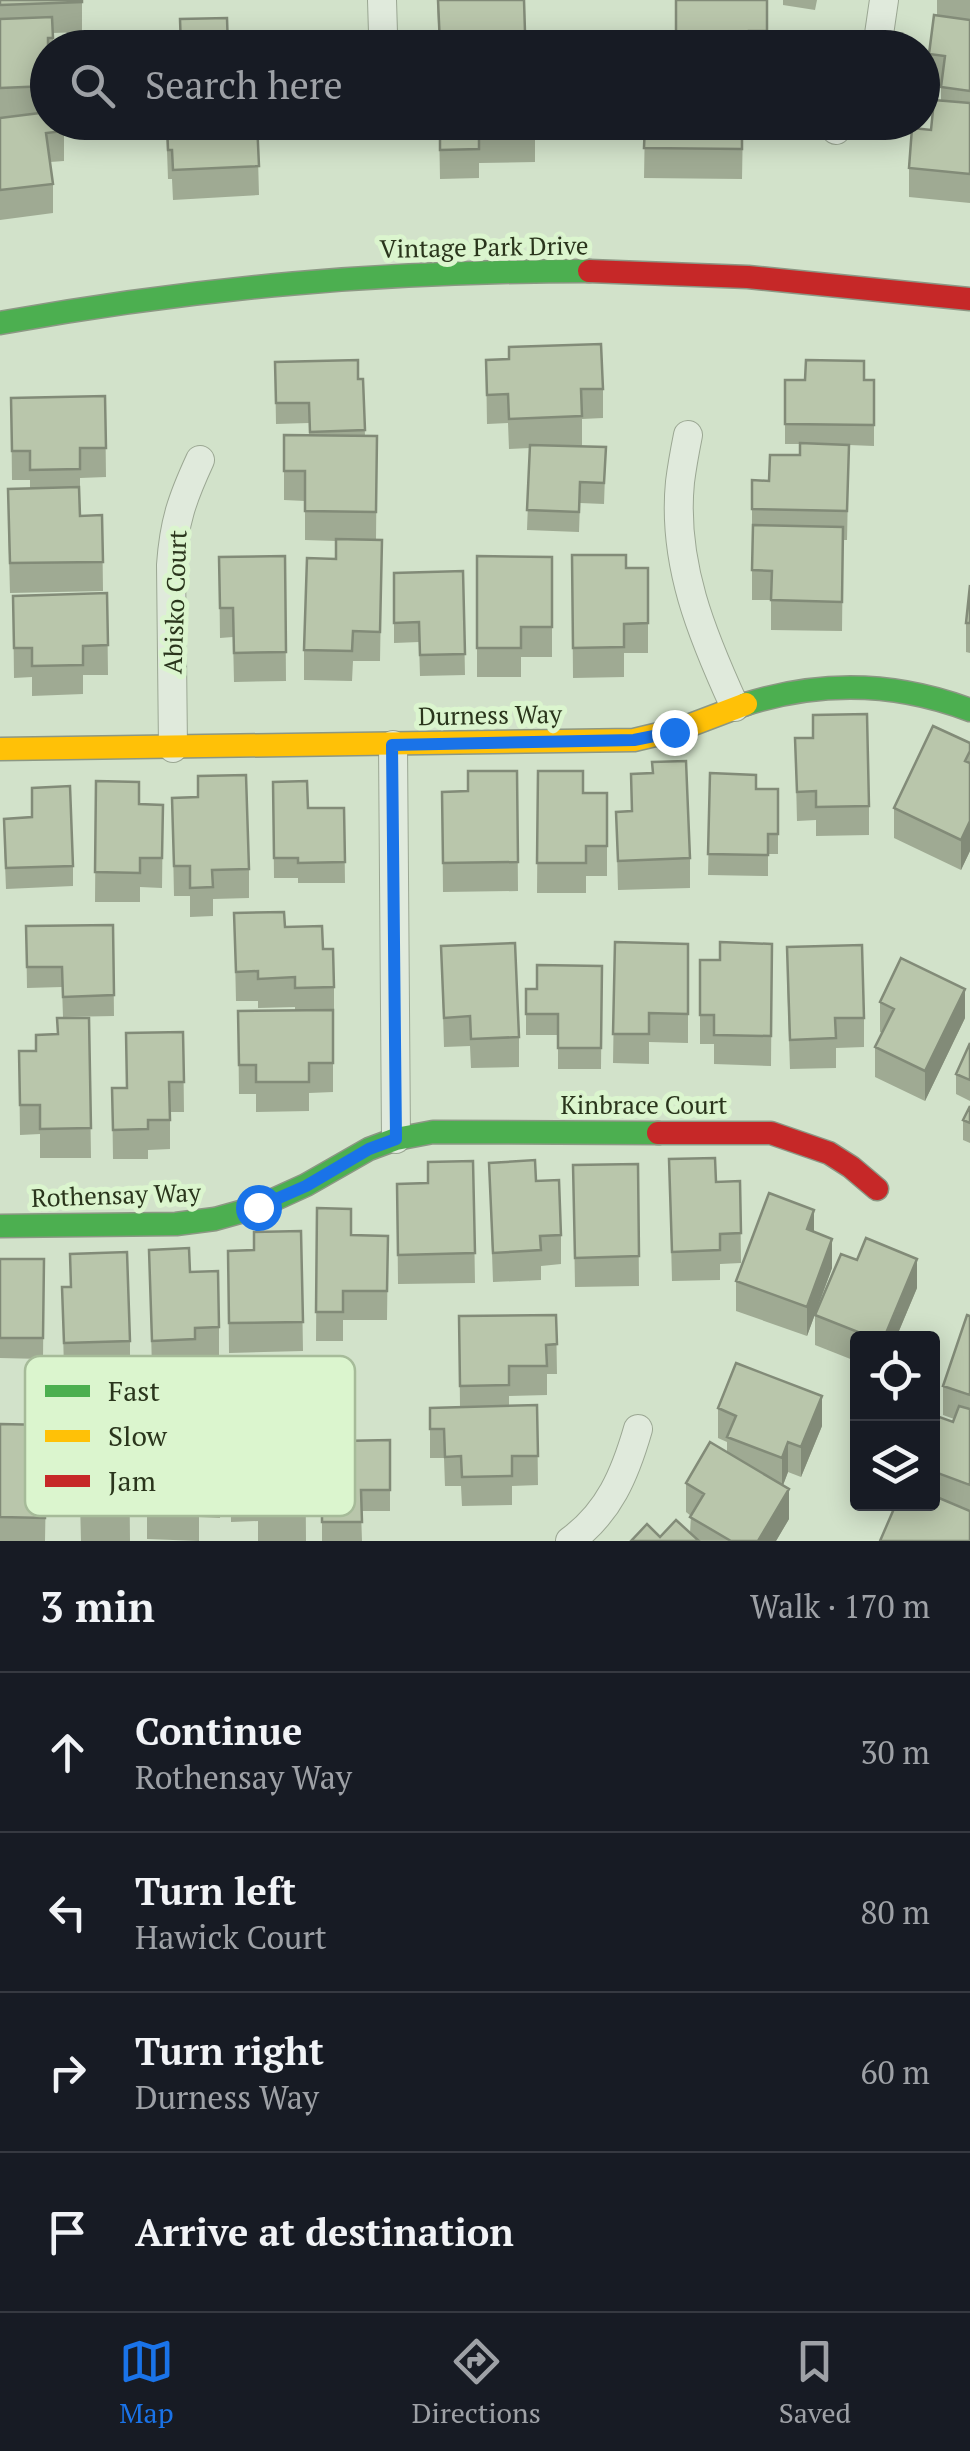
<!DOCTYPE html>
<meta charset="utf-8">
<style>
body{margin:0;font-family:"PT Serif",serif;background:#242831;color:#f1f3f6}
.controls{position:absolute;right:30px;bottom:30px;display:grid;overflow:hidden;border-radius:10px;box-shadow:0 5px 25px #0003}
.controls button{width:90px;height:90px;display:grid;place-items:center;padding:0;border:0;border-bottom:2px solid #363941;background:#171b24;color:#f1f3f6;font:50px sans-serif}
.stop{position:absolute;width:30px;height:30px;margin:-22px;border:8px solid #1a73e8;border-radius:50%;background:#fff}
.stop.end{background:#1a73e8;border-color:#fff;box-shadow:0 2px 10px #0008}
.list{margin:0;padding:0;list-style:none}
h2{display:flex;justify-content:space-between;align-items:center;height:130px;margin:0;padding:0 40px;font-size:42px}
h2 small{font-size:32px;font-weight:400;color:#9ea1a6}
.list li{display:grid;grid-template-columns:65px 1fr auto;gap:30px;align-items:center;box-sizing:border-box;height:160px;padding:0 40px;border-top:2px solid #363941}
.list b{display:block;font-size:38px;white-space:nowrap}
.list p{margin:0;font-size:32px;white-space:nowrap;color:#9ea1a6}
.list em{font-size:32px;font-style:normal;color:#9ea1a6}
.icon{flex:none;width:55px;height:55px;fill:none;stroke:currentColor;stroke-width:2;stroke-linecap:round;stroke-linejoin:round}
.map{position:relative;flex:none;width:970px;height:1541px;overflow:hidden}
.search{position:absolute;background:#171b24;box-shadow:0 5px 25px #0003;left:30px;right:30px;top:30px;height:110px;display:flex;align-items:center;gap:25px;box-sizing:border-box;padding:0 35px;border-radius:55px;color:#9ea1a6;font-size:38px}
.sheet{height:770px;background:#171b24}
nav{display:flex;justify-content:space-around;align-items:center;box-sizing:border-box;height:140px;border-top:2px solid #363941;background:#171b24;font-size:28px;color:#9ea1a6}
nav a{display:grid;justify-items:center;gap:5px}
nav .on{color:#1a73e8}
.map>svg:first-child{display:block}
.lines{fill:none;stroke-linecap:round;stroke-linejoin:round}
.street-casing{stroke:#9ba793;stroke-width:30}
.fast-casing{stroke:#8c9784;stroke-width:25}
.slow-casing{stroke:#8c9784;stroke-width:25}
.jam-casing{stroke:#8c9784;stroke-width:25}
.street{stroke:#e0eadc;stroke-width:28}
.fast{stroke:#4caf50;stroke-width:22}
.slow{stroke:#ffc107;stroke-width:22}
.jam{stroke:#c62828;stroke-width:22}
.wall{fill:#9faa93}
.shaded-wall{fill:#828b78}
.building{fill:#b9c6ab;stroke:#828b78;stroke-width:2.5}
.route{stroke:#1a73e8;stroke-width:12}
.labels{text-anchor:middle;stroke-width:10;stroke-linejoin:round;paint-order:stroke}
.street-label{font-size:25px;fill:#2a351c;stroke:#dbf5ce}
.key{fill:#dbf5ce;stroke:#a6bb99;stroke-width:2.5}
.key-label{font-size:28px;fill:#2a351c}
</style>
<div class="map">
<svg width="970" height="1541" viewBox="0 0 970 1541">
<rect width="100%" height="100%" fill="#d2e2ca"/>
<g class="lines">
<g class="street-casing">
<path id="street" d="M380 48 383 33 382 0
M877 48 884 0
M836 130 841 122
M688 435C685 450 682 466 680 482 672 563 702 635 735 707
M393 745 396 1139
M173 748 171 565C174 522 182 499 200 460
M570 1541C609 1513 625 1474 638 1429"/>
</g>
<g class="fast-casing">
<path id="fast" d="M0 323C199 287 387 271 589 271
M746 704C822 680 896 682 970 710
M0 1226 176 1224 215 1219 258 1207 306 1185 369 1149 396 1139 433 1132 658 1133"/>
</g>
<g class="slow-casing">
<path id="slow" d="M0 749 634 740 680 729 746 704"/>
</g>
<g class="jam-casing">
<path id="jam" d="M589 271 748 277 970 299
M658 1133H771L829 1153 851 1167 877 1189"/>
</g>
<use href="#street" class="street"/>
<use href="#fast" class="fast"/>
<use href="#slow" class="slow"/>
<use href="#jam" class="jam"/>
</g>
<path class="wall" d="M0 0H82V32L53 33V48H48V122L64 131V161L50 162 53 184V213L0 220Z
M437 0H524L525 48H439Z
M767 0V48H676Z
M783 0H817L815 10 783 5Z
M937 0H970V203L909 197V168L931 130 941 100V85L929 83V54L937 16Z
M166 122H257L259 195 173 200 172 179H168Z
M439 122 535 133V162L479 163V178L440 179Z
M645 122H743L742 179 644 178Z
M486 360 603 389V418L582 419V446L606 447 604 504 580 503 579 532 527 530 530 448 509 449 508 423 487 424Z
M275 362 363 379 365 436H377L376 540H382L380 661H353L352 681 304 680V650L336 559V541L305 540V501L284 500V435H309V423L276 424Z
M785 380H874V446L849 445 847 540H843L842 631 771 630V600H752V509L769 481 800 455V444H785Z
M105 396 106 477 80 478V516L102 515 103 591 10 593 8 518 30 488V480H12L11 398Z
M572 555 626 568H648V653H624V677L573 678Z
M285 556 286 681 234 682 233 637 220 638 219 557Z
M477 556 552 557V657H521V677H477Z
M463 571 465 675 420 676 419 642 394 643V573Z
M970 585V653L966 652V623Z
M107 593 108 675H83V694L32 696V677L14 678 13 596Z
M795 738 869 806V835L816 836V820L797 821Z
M970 743V851L961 870 894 838V808Z
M517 771 518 891 443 892 442 792 468 791Z
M538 771 583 793H607V876H586V893H537Z
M710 773 756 789H778V854H768V876L708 875Z
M631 774 690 858V888L618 890 616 812 631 811Z
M96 781 139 804 163 805 162 888 140 887V902H95Z
M273 782 308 808H344L345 883H298V878H274Z
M172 798 249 869V898L213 899V916L190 917V896H174Z
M4 839 73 866V886L6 889Z
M234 913 285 927 323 949 334 987V1016L333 1017V1092L309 1093V1111L256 1112V1094H239L238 1011H295V1007L258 1008V1001H236Z
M113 925 114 1016 63 1017 62 987 27 988 26 926Z
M615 942 688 944V1043L649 1042V1064L613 1063Z
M772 944 771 1066 714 1064V1044H700V960H720Z
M441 946 519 1037V1067L471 1068 470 1046 444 1047Z
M602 966 601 1069H558V1035H526V989H537Z
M787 976 864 1018V1047L836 1048V1068L790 1069Z
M880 1002 965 1018 925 1101 875 1077V1047L882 1033 880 1032Z
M89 1018 91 1158H40V1134L20 1135 19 1051H36L57 1034Z
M183 1032 184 1112H170V1149L148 1150V1159H113L112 1088H127Z
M970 1043V1101L956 1094V1074Z
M970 1106V1143L963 1140V1120Z
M669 1159 716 1182 740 1181 741 1263 720 1264V1280L672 1281Z
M473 1161 475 1283 398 1284 397 1184 428 1183Z
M489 1163 536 1181 561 1235V1264L541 1266V1280L493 1282Z
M638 1164 639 1286 575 1287 573 1165Z
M317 1208 351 1235 388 1236 387 1320H343V1341H316Z
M301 1231 303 1351 229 1353 228 1251 254 1250Z
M814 1232 832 1268 807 1336 736 1311V1281Z
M149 1250 190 1272 219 1327V1356L195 1357V1368L152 1370Z
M70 1254 130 1341V1370L64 1372 62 1287H70Z
M0 1259H44L43 1359 0 1358Z
M917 1288 896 1338H858V1362L815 1345V1315Z
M556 1315 557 1374H547V1395L509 1396V1406L537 1405 538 1485 512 1486V1505L462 1506 461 1486H445L444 1458H430V1408L460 1407 459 1316Z
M970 1316V1541L932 1504V1421L953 1422 954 1419 943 1415V1386Z
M718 1408 822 1426 801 1477 788 1472 783 1485 789 1519 776 1541H631L690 1533 691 1516 686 1512V1483L727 1452V1442L718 1438Z
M305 1418 306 1541H258V1521L231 1522 230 1420Z
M56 1419 116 1436H129L130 1541H81L80 1502H57Z
M0 1424 47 1425 45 1541H0Z
M201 1430 222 1460 220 1518 199 1517V1541L147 1539V1510Z
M390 1440V1511H361L362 1541H322V1447H341Z"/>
<path class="shaded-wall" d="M970 821V851L961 870V840Z
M965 989V1018L925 1101V1071Z
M814 1210V1239L807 1229Z
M832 1239V1268L807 1336V1307Z
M917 1259V1288L896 1338H884Z
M822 1396V1426L801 1477V1447Z
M788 1442V1472L782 1488V1458Z
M789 1489V1519L776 1541H758Z"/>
<path class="building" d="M0 0H82V2L0 5Z
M438 0H524L525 32 484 33V43L440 45Z
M676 0H767V31H749V48H676Z
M934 15 970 20V91L941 87 945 56 929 54Z
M52 17 53 38H48V86L0 88V19Z
M227 18 228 48H181L180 19Z
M934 100 970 103V174L909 168 912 128 931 130Z
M48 112V122H63L64 131 46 133 53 184 0 190V118Z
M167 122H257L259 166 173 170 172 150H168Z
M440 122H534L535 133 479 134V149L440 150Z
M645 122H742V149L644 148Z
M601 344 603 389H581L582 416 509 419 508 394 487 395 486 360 509 359V347Z
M358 360V379H363L365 430 310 432 309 403H276L275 362Z
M806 360 864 361V380H874V425L785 424V380H805Z
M105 396 106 448H80V469L30 470V451H12L11 398Z
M284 435 377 436 376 512 305 511V471H284Z
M800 443 849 445 847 511 752 509V480L769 481 770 455H800Z
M530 445 606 447 604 483 580 482 579 512 527 510Z
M79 487 80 516 102 515 103 562 10 563 8 489Z
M753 525 843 527 842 602 771 600 772 571 752 570Z
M336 539 382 540 380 632 353 631 352 651 304 650 307 558 336 559Z
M572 555H626V568H648V623L624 624V647L573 648Z
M285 556 286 652 234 653 233 608H220L219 557Z
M477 556 552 557V627H521V648H477Z
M463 571 465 654 420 655 419 622 394 623V573Z
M970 585V623H966Z
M107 593 108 645 83 646V665L32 666V648H14L13 596Z
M867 714 869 806 816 807V791L797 792 795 738H813V715Z
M933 726 970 743V751L965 761 970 763V821L961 840 894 808Z
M686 761 690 858 618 861 616 812 632 811 631 774 653 773 652 762Z
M468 771H517L518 862 443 863 442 792 468 791Z
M538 771H583V793H607V846H586V863H537Z
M710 773 756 775V789H778V834H768V855L708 854Z
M246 775 249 869 212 870 213 887 190 888V866H174L172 798 198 797V776Z
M96 781 139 782V804L163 805 162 858H140V873L95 872Z
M307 781 308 808H344L345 862 298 863V858H274L273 782Z
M70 786 73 866 6 868 4 819 32 817V788Z
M284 912 285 927 322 926 323 949H333L334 987 295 988V977L258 979V971L236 972 234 913Z
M113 925 114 995 63 997 62 967H27L26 926Z
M615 942 688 944V1014L649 1013V1034H613Z
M720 942 772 944 771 1036 714 1035V1015H700V960H720Z
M515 943 519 1037 471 1039 470 1016 444 1018 441 946Z
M862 945 864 1018H835L836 1038 790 1040 787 947Z
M901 958 965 989 925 1071 875 1047 894 1009 880 1002Z
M537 965 602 966 601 1048H558V1014H526V989H537Z
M333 1010V1063H309V1082H256V1065H239L238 1011Z
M57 1018H89L91 1128 40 1129V1105H20L19 1051H36V1035L58 1034Z
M183 1032 184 1082H169L170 1120H148V1129L113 1130 112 1088H127L126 1033Z
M970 1043V1080L956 1074Z
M970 1106V1123L963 1120Z
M715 1158 716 1182 740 1181 741 1233 720 1234V1250L672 1252 669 1159Z
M535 1160 536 1181 559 1180 561 1235 540 1236 541 1250 493 1253 489 1163Z
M473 1161 475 1253 398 1255 397 1184 428 1183V1162Z
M638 1164 639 1256 575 1258 573 1165Z
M769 1193 814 1210 807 1229 832 1239 807 1307 736 1281Z
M317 1208 351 1209V1235L388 1236 387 1291H343V1312H316Z
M301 1231 303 1322 229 1323 228 1251 254 1250V1232Z
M866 1238 917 1259 884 1338H873L815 1315 841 1254 857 1260Z
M189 1248 190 1272 218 1271 219 1327 195 1328V1339L152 1341 149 1250Z
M127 1252 130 1341 64 1343 62 1287H71L70 1254Z
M0 1259H44L43 1338H0Z
M556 1315 557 1344 546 1345 547 1366H509V1385L460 1386 459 1316Z
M967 1315 970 1316V1395L943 1386Z
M736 1363 822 1396 801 1447 788 1442 782 1458 727 1437 736 1416 718 1408Z
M537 1405 538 1456H512V1476L462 1477 461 1456 445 1457 444 1429H430V1408Z
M959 1406 970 1409V1485L932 1471V1421L934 1415 953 1422Z
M0 1424 47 1425 45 1518 0 1517Z
M390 1440V1490H361L362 1522H322V1447H341V1441Z
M710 1442 789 1489 758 1541H731L690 1517 704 1494 686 1483Z
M932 1495 970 1511V1541H880L896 1504H932Z
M676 1520 699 1541H631L647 1524 660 1537Z"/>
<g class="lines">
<path class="route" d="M258 1207 306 1186 369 1149 396 1139 392 745 634 740 674 732"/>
</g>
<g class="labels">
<g class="street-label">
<text transform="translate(484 247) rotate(-1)" y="9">Vintage Park Drive</text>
<text transform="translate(175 602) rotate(-88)" y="9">Abisko Court</text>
<text transform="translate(490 715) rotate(-1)" y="9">Durness Way</text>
<text x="644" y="1114">Kinbrace Court</text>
<text transform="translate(116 1195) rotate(-2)" y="9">Rothensay Way</text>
</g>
</g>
<rect x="25" y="1356" width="330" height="160" rx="15" class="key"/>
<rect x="45" y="1385" width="45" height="12" fill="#4caf50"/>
<rect x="45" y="1430" width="45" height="12" fill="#ffc107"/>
<rect x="45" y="1475" width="45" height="12" fill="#c62828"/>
<g class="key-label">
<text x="108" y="1401">Fast</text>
<text x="108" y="1446">Slow</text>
<text x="108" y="1491">Jam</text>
</g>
</svg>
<div class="controls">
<button><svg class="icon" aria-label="locate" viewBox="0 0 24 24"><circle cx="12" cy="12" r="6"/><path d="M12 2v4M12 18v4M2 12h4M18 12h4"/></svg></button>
<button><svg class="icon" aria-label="layers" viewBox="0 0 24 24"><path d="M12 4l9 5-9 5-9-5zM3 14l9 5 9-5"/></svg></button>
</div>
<div class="stop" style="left:258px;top:1207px"></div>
<div class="stop end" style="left:674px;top:732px"></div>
<div class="search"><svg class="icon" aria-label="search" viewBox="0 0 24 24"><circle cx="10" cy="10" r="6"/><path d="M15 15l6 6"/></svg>Search here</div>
</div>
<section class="sheet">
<h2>3 min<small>Walk · 170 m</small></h2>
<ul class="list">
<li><svg class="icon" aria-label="ahead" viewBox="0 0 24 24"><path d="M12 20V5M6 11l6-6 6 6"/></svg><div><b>Continue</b><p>Rothensay Way</p></div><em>30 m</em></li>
<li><svg class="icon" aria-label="left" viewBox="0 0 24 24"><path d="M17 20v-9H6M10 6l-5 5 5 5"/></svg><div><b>Turn left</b><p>Hawick Court</p></div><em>80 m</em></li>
<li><svg class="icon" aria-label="right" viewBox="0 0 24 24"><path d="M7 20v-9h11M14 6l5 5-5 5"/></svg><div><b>Turn right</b><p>Durness Way</p></div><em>60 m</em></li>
<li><svg class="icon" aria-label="arrive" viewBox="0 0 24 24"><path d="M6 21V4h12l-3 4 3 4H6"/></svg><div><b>Arrive at destination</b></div></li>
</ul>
</section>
<nav>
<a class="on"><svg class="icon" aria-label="map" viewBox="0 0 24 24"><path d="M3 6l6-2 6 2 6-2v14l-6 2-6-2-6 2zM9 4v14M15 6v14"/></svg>Map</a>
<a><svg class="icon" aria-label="directions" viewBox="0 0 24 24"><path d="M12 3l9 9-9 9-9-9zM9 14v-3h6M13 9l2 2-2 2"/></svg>Directions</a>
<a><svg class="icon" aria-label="saved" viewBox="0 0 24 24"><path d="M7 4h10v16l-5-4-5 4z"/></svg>Saved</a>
</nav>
